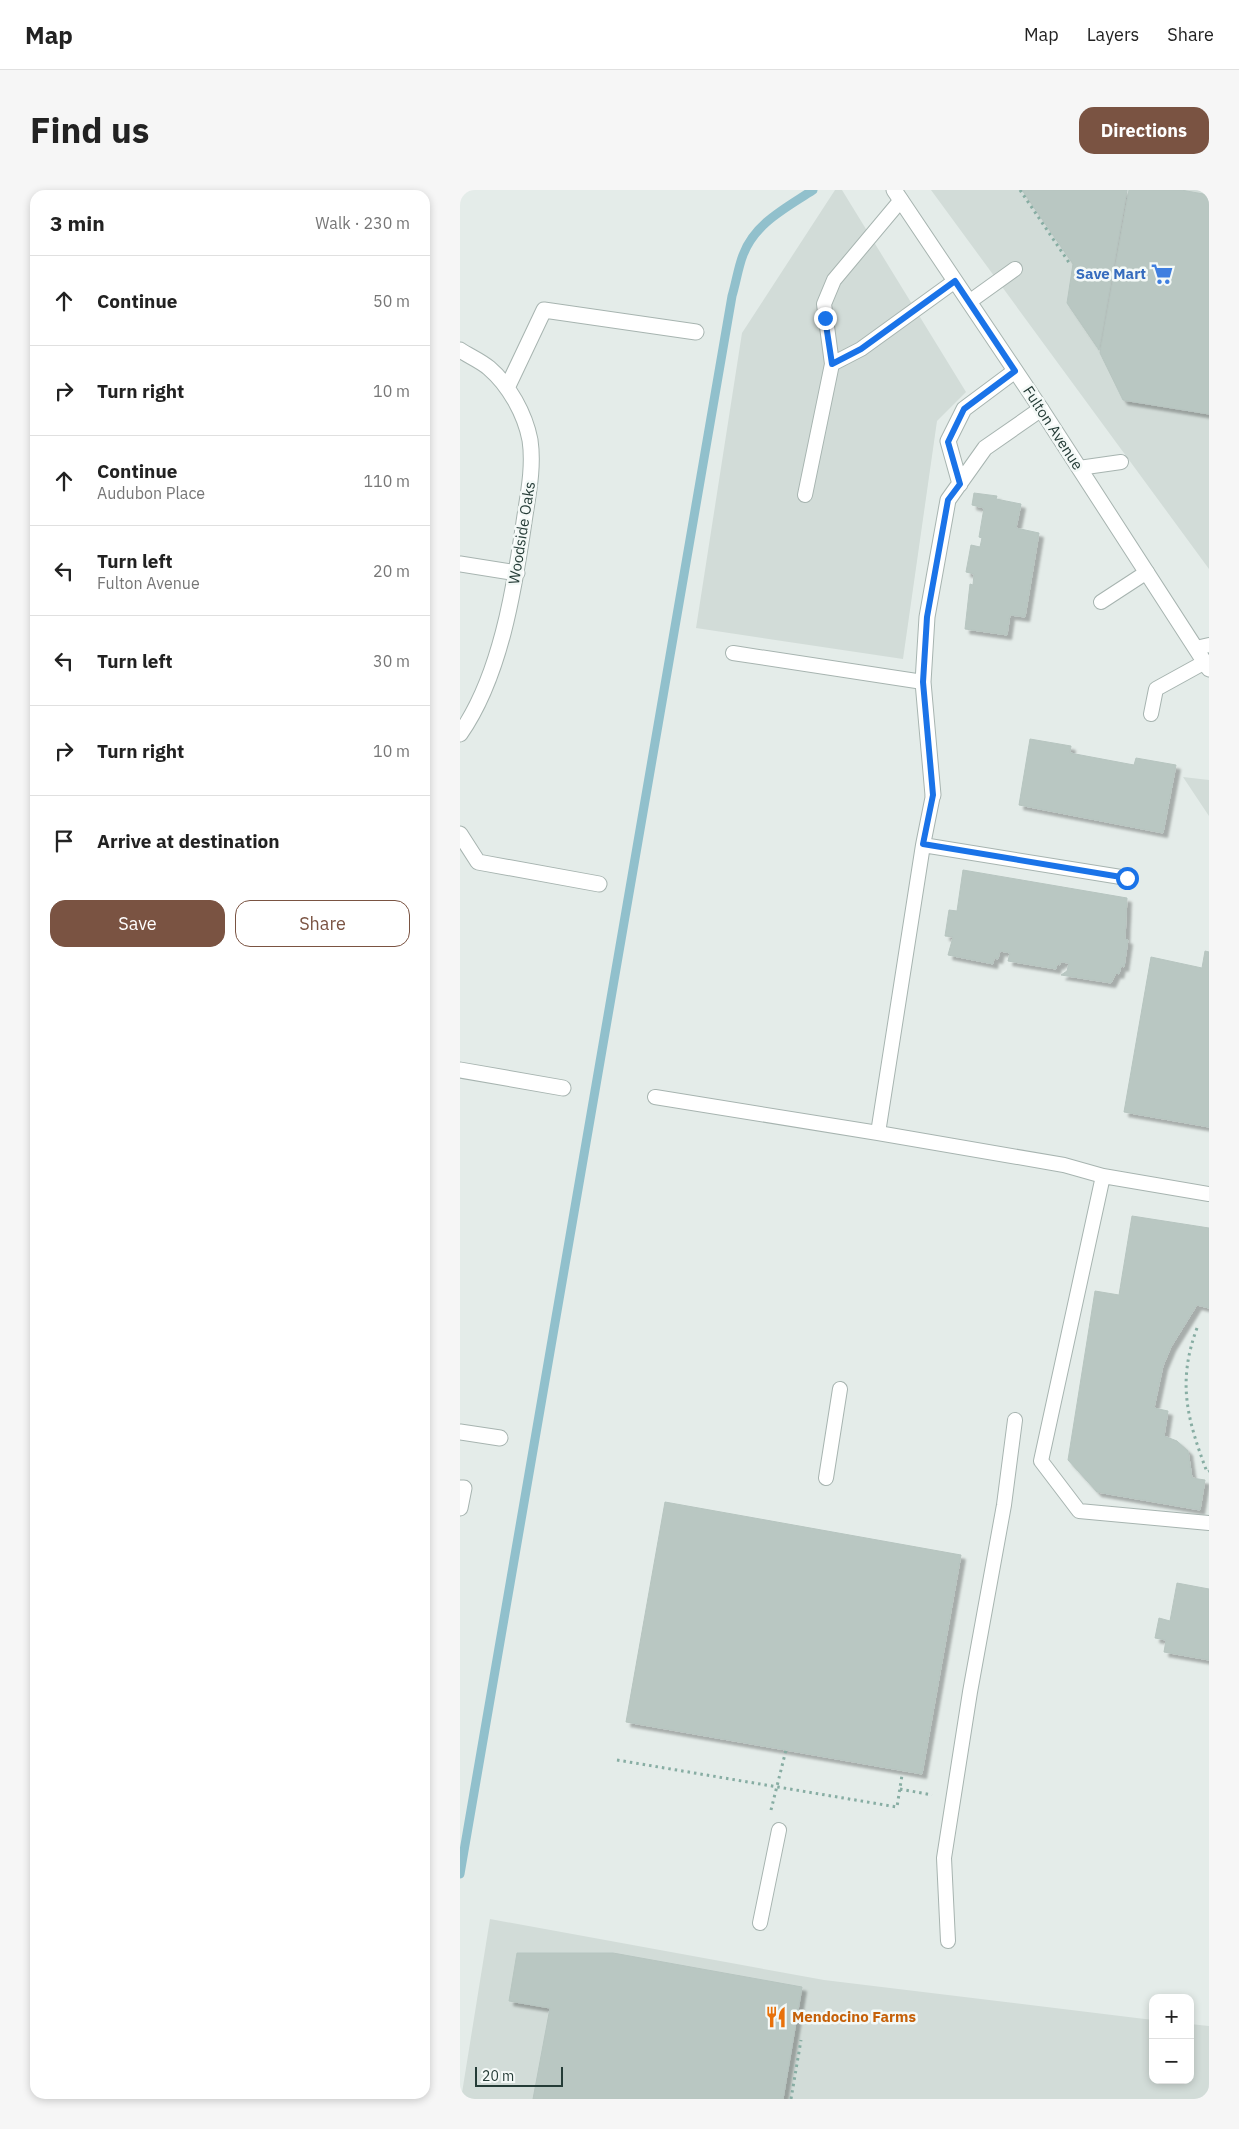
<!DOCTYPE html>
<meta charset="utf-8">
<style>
body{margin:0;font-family:"IBM Plex Sans",sans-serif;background:#f6f6f6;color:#222}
.controls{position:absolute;right:15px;bottom:15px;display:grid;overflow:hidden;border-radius:10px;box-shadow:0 2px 8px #0003}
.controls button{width:45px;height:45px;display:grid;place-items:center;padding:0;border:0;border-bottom:1px solid #e0e0e0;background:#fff;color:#222;font:25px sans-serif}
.scale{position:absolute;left:15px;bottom:12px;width:88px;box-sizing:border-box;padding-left:5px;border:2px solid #253c37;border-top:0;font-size:14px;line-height:18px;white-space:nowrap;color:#253c37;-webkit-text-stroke:4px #f4f9f7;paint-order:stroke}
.stop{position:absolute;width:15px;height:15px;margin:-11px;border:4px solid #1a73e8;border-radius:50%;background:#fff}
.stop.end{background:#1a73e8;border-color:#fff;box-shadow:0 1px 5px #0008}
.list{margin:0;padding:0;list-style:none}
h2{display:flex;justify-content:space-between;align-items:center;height:65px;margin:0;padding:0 20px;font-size:21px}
h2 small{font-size:16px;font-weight:400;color:#767676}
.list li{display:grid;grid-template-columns:32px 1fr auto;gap:15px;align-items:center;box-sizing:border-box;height:90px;padding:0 20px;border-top:1px solid #e0e0e0}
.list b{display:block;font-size:19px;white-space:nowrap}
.list p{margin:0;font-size:16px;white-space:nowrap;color:#767676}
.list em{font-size:16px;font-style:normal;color:#767676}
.actions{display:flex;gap:10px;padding:15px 20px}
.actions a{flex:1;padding:11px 0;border:1px solid #7a5342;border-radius:15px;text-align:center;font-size:18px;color:#7a5342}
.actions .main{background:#7a5342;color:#fff}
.icon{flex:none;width:28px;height:28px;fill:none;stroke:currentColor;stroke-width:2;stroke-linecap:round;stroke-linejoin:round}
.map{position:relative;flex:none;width:749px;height:1909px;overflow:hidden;border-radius:15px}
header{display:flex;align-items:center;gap:30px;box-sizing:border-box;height:70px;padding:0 25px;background:#fff;border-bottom:1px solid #e0e0e0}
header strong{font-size:24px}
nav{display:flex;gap:28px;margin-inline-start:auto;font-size:18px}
.intro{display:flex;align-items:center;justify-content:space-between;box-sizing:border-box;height:120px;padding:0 30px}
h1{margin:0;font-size:35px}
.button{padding:12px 22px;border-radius:15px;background:#7a5342;color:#fff;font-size:18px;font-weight:700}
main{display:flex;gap:30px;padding:0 30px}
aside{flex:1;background:#fff;border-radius:15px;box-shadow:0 2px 8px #0003}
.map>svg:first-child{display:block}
.built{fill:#d2dcd8}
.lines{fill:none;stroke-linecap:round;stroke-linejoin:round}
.stream{stroke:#91c0cc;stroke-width:9}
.building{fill:#b9c7c2;stroke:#b7c5c0;filter:url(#shadow)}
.service-casing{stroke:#a7b4b0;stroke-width:16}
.minor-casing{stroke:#a7b4b0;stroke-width:17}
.tertiary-casing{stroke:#a7b4b0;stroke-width:17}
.path{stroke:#87ada3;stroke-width:3;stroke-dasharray:2.5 4;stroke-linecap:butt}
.service{stroke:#fff;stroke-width:14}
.minor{stroke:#fff;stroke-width:15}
.tertiary{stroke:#fff;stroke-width:15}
.route{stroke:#1a73e8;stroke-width:6}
.labels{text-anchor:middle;stroke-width:5;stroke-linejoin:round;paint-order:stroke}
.shop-label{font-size:15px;font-weight:bold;fill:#366cbe;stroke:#f4f9f7;text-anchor:end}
.street-label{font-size:15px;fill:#253c37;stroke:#f4f9f7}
.food-label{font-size:15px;font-weight:bold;fill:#c56008;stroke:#f4f9f7;text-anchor:start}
</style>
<header>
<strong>Map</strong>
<nav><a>Map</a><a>Layers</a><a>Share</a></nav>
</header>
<div class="intro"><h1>Find us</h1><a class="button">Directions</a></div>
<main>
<aside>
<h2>3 min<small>Walk · 230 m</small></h2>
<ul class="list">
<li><svg class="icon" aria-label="ahead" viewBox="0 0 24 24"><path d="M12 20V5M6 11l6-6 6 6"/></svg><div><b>Continue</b></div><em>50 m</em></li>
<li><svg class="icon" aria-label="right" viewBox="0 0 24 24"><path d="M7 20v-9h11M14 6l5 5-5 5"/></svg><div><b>Turn right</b></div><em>10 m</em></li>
<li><svg class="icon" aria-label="ahead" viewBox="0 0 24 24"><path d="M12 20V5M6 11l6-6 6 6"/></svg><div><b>Continue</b><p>Audubon Place</p></div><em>110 m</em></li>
<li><svg class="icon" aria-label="left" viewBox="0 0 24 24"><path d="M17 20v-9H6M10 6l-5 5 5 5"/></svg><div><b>Turn left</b><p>Fulton Avenue</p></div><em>20 m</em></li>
<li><svg class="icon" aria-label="left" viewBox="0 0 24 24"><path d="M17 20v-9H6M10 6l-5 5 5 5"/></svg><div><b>Turn left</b></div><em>30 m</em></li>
<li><svg class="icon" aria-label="right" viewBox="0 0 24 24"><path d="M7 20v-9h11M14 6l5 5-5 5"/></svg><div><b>Turn right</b></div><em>10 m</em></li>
<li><svg class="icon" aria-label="arrive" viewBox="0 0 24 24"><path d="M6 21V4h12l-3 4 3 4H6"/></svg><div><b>Arrive at destination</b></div></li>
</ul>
<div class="actions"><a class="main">Save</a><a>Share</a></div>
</aside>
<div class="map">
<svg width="749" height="1909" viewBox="0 0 749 1909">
<defs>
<filter id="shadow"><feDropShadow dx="4.5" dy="4.5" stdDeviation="1" flood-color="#0004"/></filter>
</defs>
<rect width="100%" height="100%" fill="#e4ece9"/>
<path class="built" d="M375 0H382L506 202 477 231 443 469 236 438 282 143Z
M471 0H749V379Z
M723 587 749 590V626Z
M30 1729 364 1790 693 1830V1890H730V1834L749 1836V1909H1Z"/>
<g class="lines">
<path class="stream" d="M0 1684 272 106C276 93 278 78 283 65 295 33 326 18 353 0"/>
</g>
<path class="building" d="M562 0H667L639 160 607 113 613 74Z
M669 0H721L749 5V224L663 210 640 163Z
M514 303 537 306 536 309 561 314 556 338 579 343 565 427 550 425 547 445 505 439 510 394 513 395 514 384 506 382 511 355 520 357 522 348 519 347 524 318 512 315Z
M570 549 611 556 610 563 674 575 676 568 716 575 703 643 559 615Z
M503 680 667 708 665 749 668 750 664 777 661 776 659 784 656 783 651 793 601 785 607 781 609 773 600 772V775L597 774 596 779 548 771 550 763 540 761 538 769 534 768 533 774 488 765 493 747 485 746 489 720 497 721Z
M745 761 749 762V937L664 922 691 767 742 778Z
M672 1026 749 1038V1118L737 1115 711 1157 703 1176 694 1218 708 1221 704 1246 717 1251 728 1261 732 1288 745 1290 740 1320 637 1302 608 1270 635 1101 659 1105Z
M205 1312 501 1365 462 1584 166 1532Z
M717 1393 749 1399V1470L704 1462 706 1450 695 1448 699 1428 710 1431Z
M57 1763H153L342 1797 323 1909H73L90 1818 49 1811Z"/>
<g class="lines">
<g class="service-casing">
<path id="service" d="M509 112 555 79
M372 174 401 159 495 91
M619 278 661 272
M345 305 372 174 364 114 374 90 441 10
M641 412 687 382
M736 458 749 455
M273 463 463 492
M691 524 696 499 745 472
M473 605 463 655 667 688
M195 907 418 943 463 655
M418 943 604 975 643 986
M749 1004 643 986 581 1271 619 1321 749 1333
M366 1288 380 1199
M300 1733 319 1640
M488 1751 484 1668 510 1502 544 1315 555 1230"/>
</g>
<g class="minor-casing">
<path id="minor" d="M0 160C9 166 21 171 29 178 49 195 65 224 70 250 74 277 68 305 64 332 54 401 40 487 0 544
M47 198 84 120 236 142
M500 294 488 251 504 219 555 181
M0 374 57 383
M473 605 463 492 467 427 488 310 525 258 581 219
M0 644 18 672 139 694
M0 880 103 898
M0 1242 40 1248
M0 1298H4L0 1318"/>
</g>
<g class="tertiary-casing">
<path id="tertiary" d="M434 0 581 219 749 479"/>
</g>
<path class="path" d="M560 0 610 74
M737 1138C717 1192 727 1229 747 1282L749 1281
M157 1570 437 1617 442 1585
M440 1599 472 1605
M311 1620 326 1560
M331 1909 341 1850"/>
<use href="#service" class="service"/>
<use href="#minor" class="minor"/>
<use href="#tertiary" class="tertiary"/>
</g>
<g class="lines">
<path class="route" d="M365 128 372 174 401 159 495 91 555 181 504 219 488 252 500 294 488 310 467 427 463 492 473 605 463 654 667 688"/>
</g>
<defs>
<g id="supermarket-bare" transform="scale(1.725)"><path d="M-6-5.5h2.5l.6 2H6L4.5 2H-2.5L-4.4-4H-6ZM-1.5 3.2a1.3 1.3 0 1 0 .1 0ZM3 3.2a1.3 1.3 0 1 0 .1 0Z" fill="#3f7fe0" stroke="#f4f9f7" stroke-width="2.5" paint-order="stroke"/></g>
<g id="restaurant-bare" transform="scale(1.725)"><path d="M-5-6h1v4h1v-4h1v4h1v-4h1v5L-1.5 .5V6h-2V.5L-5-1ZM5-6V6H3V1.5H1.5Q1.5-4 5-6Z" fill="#e8710a" stroke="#f4f9f7" stroke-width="2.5" paint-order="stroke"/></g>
</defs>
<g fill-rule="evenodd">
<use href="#supermarket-bare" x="702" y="84"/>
<use href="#restaurant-bare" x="316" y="1827"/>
</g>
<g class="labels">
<g class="shop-label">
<text x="686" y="89">Save Mart</text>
</g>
<g class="street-label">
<text transform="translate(593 238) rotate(57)" y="5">Fulton Avenue</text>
<text transform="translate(62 343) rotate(-81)" y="5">Woodside Oaks</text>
</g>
<g class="food-label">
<text x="332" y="1832">Mendocino Farms</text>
</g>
</g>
</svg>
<div class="controls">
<button>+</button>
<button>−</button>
</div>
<div class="scale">20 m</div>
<div class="stop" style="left:667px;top:688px"></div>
<div class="stop end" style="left:365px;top:128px"></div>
</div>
</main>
